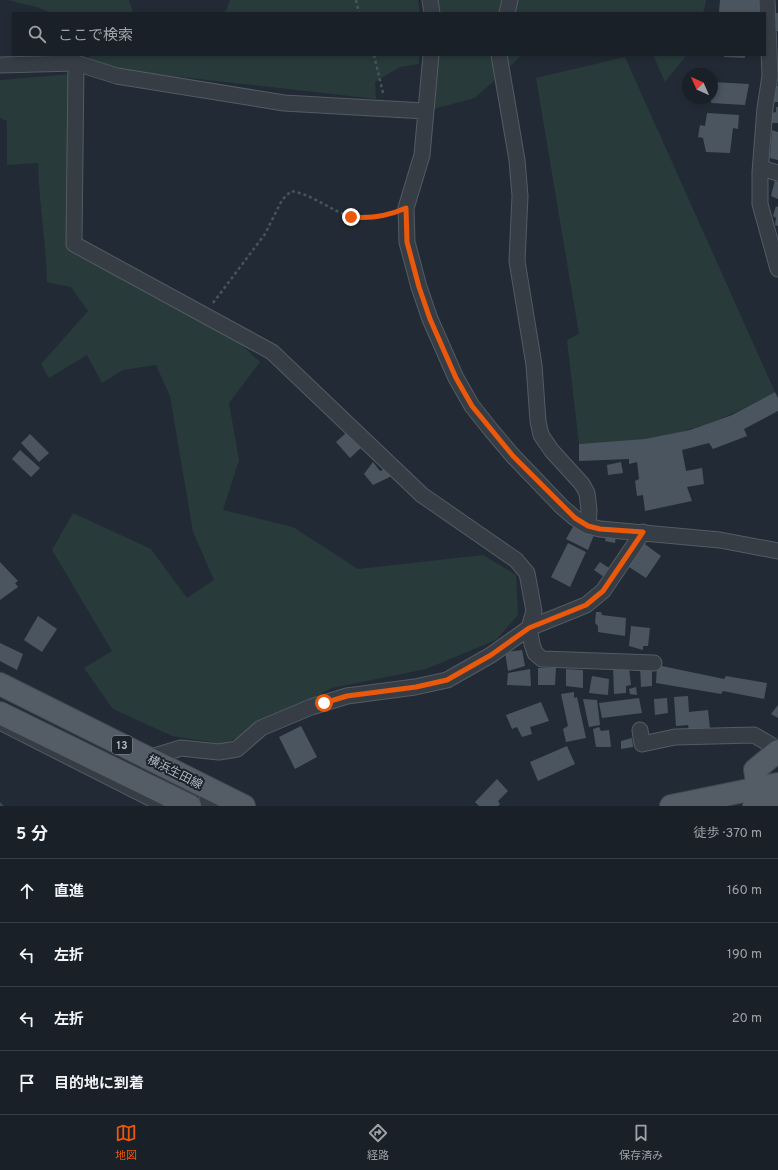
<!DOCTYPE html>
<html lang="ja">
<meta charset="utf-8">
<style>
body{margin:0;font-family:Overpass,"Noto Sans JP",sans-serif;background:#272d34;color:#f1f3f6}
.compass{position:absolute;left:682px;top:68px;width:36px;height:36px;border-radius:50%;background:#1a2028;box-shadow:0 2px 6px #0003;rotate:315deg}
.stop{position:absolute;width:12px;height:12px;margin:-9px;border:3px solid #ea580c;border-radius:50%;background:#fff}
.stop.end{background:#ea580c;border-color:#fff;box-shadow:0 1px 4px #0008}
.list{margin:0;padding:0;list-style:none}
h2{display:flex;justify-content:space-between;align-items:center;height:52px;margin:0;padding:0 16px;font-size:17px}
h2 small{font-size:13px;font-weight:400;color:#9fa3a8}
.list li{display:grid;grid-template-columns:26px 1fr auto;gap:12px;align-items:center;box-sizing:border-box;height:64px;padding:0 16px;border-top:1px solid #383e45}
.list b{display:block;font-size:15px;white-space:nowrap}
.list em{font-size:13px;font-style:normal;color:#9fa3a8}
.icon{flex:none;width:22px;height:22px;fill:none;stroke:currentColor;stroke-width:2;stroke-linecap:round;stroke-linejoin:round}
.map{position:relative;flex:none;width:778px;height:806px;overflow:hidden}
.search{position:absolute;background:#1a2028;box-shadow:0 2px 6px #0003;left:12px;right:12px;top:12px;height:44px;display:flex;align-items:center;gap:10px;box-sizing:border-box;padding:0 14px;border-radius:0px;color:#9fa3a8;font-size:15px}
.sheet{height:308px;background:#1a2028}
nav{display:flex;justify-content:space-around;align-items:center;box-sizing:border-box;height:56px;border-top:1px solid #383e45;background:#1a2028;font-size:11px;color:#9fa3a8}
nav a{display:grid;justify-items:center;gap:2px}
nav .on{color:#ea580c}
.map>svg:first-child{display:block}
.green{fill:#283a3a}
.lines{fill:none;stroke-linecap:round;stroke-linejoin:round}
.stream{stroke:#39495c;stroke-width:4.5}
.building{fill:#4b5560}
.service-casing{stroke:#535b63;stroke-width:10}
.minor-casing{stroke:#535b63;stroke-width:17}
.tertiary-casing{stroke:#535b63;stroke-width:21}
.primary-casing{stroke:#3f464f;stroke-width:24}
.path{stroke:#465657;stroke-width:2.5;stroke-dasharray:3 3;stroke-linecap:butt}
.service{stroke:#363d45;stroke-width:8}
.minor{stroke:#363d45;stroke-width:15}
.tertiary{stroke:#363d45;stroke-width:19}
.primary{stroke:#545c65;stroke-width:22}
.route{stroke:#ea580c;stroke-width:5}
.labels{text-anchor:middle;stroke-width:4;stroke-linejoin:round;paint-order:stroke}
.shield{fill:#1b222a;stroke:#838b94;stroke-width:1}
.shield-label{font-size:11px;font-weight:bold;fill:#b0b8c2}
.street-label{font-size:12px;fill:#b0b8c2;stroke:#1b222a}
</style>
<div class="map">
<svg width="778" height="806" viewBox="0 0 778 806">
<rect width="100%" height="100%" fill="#222b35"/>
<path class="green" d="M7 0H129L133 13H51L37 7Z
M230 0H418L420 13H225Z
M437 0H706V2L703 13H439Z
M89 55H419V64L400 67 375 82 376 99 119 70 89 60Z
M438 55H524L521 56 475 98 433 109Z
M653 55H687L665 82Z
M625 57 775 392C748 407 721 420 691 429 656 441 616 442 579 444L567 340 579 334 536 78Z
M71 74 70 247 236 340 260 362 229 403 239 460 223 510 293 527 358 569 483 555 516 575 518 615 496 640 426 669 332 688 290 711 271 725 222 744 172 736 113 709 84 668 112 651 52 550 73 513 151 549 187 598 214 580 193 532 170 396 156 365 123 370 102 383 87 355 49 378 41 364 88 311 71 287 47 282C46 242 39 203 38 163L7 165V121L0 118V80Z"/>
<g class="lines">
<path class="stream" d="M0 805 1 806"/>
</g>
<path class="building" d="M720 0H760L759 13 719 12Z
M774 13H778V31H776Z
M724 55H745V58L724 57Z
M712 82 749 84 745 105 711 103Z
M778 86V102H774L775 87Z
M776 107H778V123H772V113L776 112Z
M707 113 739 115 738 129 733 128 730 153 706 152 703 138 698 137 700 125 705 126Z
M772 130 778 132V160L770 158Z
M775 180 778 182V199L771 196Z
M776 206 778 207V226L775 225 776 218 773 216Z
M775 392 778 398V411L744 429 747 436 713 449 709 443 682 450 686 471 702 468 704 484 687 487 692 501 645 511 643 495 637 496 635 481 639 479 637 462 629 464V459L579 461V444L645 439 690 430 732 415Z
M347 432 363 446 350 458 336 442Z
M30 434 49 453 39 462 21 443Z
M20 450 40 468 31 477 12 459Z
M373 462 380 471 387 468 394 475 373 485 364 474Z
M621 462 623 473 608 475 607 465Z
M574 525 594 535 588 550 566 539Z
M606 536H616L615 543 605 541Z
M642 542 661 556 646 578 626 565Z
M568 543 586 552 570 587 551 577Z
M0 562 18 581 15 583 18 587 0 600Z
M600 562 609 568 604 577 594 570Z
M596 612H601L602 615 626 618 625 636 598 632V626L595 623Z
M38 616 57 629 42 652 24 640Z
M631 626 650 628 648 646H643V650L629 646Z
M0 643 23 654 17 670 0 661Z
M522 650 525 666 508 671 505 652Z
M657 665 724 679 726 676 767 683 764 699 723 691 721 694 656 683Z
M640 666H652V686L641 687Z
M613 667 629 668 631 685 626 686V693L614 694Z
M538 668H556L555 685H538Z
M530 669 531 686 507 685 508 673Z
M566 669 583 670V688L566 686Z
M592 676 609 679 608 695 589 693Z
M636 687 637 695 630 694 629 689Z
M574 692V698L577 697 586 738 566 742 563 729 568 726 561 694Z
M688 696 689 712 708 710 710 729 689 730 688 725 676 726 674 697Z
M639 698 642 713 602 718 599 703Z
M667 698 668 713 655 715 654 699Z
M583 699 597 700 600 725 589 727Z
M541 702 549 721 530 727 532 734 522 737 517 727 512 729 506 715Z
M778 705V718L771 714Z
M301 726 317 757 295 769 279 737Z
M599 727 601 731 609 730 611 747H596L593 729Z
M632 738 633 747 621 749V741Z
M567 746 575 764 538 781 530 762Z
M497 779 508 791 498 801 500 804 498 806H479L475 802Z"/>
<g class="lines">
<g class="service-casing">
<path id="service" d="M0 726 158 806"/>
</g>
<g class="minor-casing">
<path id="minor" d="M430 0 432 13
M767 0 770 76 765 108 760 172V204L778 269
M507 13 510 0
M431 55 422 155 406 208 407 242 419 287 430 319 456 378 472 406 491 430 513 456 562 507 575 518 588 526 600 529 720 540 778 551
M499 55 517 160 520 196 517 261 534 365 538 421 541 435 552 451 582 484 587 493 589 510 588 526
M76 63 74 244 272 352 422 495 516 560 527 573 534 611 529 628 532 644 535 653 542 659 654 663
M0 65 76 63 117 76 284 103 425 111
M761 168 778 173
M640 730 642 744 675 737 754 735 778 749
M148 758 181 748 219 752 237 749 261 728 311 707 347 696 415 687 447 680 491 655 529 628 586 605 603 591 643 532"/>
</g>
<g class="tertiary-casing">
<path id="tertiary" d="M207 806 213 791"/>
</g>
<g class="primary-casing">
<path id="primary" d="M0 684 244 806
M0 713 190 806
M758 788 755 770 778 751
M671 806 778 784
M754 806 778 801"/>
</g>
<path class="path" d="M356 0 359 13
M374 55 383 93
M213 303 265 234 282 200 291 191C314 195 331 211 352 217 365 220 379 216 392 214"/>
<use href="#service" class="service"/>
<use href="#minor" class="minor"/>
<use href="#tertiary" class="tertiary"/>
<use href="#primary" class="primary"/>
</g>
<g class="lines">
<path class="route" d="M324 703 347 696 416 687 447 680 491 655 529 628 586 605 603 591 643 532 600 529 588 526 575 518 513 456 472 406 456 378 430 319 419 287 407 242 406 208C388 216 371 219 351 217"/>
</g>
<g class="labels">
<rect class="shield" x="112" y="736" width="20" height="18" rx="3"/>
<g class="shield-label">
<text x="122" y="749">13</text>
</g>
<g class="street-label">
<text transform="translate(175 772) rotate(27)" y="4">横浜生田線</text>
</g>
</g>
</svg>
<svg class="compass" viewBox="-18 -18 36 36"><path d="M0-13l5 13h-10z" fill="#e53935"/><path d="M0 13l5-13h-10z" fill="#9fa3a8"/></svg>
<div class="stop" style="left:324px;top:703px"></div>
<div class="stop end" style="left:351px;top:217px"></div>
<div class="search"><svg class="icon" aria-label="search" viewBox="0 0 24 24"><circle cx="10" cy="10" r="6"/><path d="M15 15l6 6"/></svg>ここで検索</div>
</div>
<section class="sheet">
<h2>5 分<small>徒歩 · 370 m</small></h2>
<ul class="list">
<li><svg class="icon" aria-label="ahead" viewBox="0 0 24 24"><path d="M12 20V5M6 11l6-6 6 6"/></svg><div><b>直進</b></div><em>160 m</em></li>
<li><svg class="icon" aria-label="left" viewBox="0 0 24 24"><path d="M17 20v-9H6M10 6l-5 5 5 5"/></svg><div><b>左折</b></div><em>190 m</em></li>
<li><svg class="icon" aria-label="left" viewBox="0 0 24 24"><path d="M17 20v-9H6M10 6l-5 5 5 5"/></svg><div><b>左折</b></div><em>20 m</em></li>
<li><svg class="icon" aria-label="arrive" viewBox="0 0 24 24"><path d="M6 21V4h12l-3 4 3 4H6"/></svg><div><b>目的地に到着</b></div></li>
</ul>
</section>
<nav>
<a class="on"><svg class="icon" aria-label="map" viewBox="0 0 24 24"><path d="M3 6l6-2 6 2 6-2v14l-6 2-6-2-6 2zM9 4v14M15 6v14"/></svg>地図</a>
<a><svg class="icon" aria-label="directions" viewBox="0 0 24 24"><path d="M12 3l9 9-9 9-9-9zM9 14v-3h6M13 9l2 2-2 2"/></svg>経路</a>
<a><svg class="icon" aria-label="saved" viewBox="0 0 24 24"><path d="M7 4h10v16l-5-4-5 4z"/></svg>保存済み</a>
</nav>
